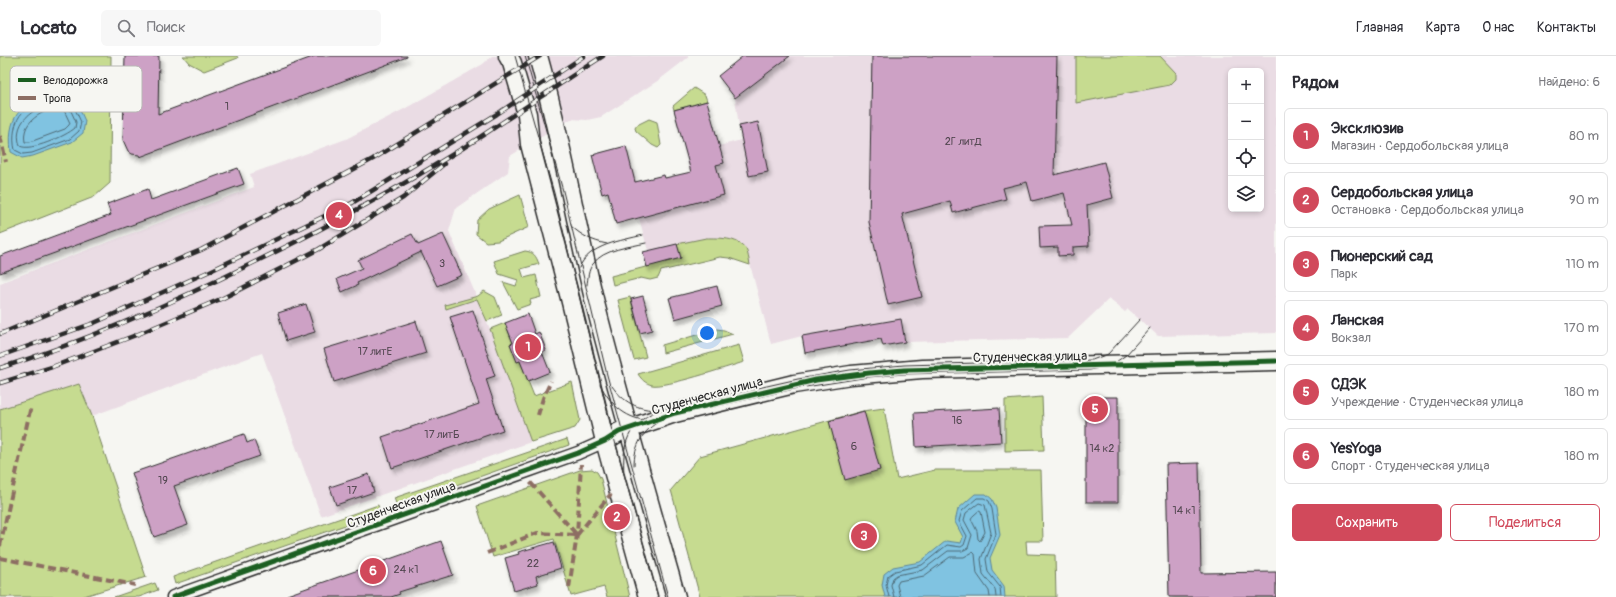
<!DOCTYPE html>
<html lang="ru">
<meta charset="utf-8">
<style>
body{margin:0;font-family:Pangolin,sans-serif;background:#f7f7f7;color:#2b2b33}
.controls{position:absolute;right:12px;top:12px;display:grid;overflow:hidden;border-radius:6px;box-shadow:0 2px 6px #0003}
.controls button{width:36px;height:36px;display:grid;place-items:center;padding:0;border:0;border-bottom:1px solid #e1e1e2;background:#fff;color:#2b2b33;font:20px sans-serif}
.you{position:absolute;left:707px;top:277px;width:14px;height:14px;margin:-10px;border:3px solid #fff;border-radius:50%;background:#1a73e8;box-shadow:0 0 0 6px #1a73e833}
.badge{display:grid;place-items:center;width:26px;height:26px;border-radius:50%;background:#d1495b;color:#fff;font-size:13px;font-weight:700}
.pin{position:absolute;translate:-50% -50%;border:2px solid #fff;box-shadow:0 1px 4px #0006}
.list{margin:0;padding:0;list-style:none}
h2{display:flex;justify-content:space-between;align-items:center;height:52px;margin:0;padding:0 16px;font-size:17px}
h2 small{font-size:13px;font-weight:400;color:#7c7c81}
.list li{display:grid;grid-template-columns:26px 1fr auto;gap:12px;align-items:center;box-sizing:border-box;height:56px;margin:0 8px 8px;padding:0 8px;border:1px solid #e1e1e2;border-radius:6px}
.list b{display:block;font-size:15px;white-space:nowrap}
.list p{margin:0;font-size:13px;white-space:nowrap;color:#7c7c81}
.list em{font-size:13px;font-style:normal;color:#7c7c81}
.actions{display:flex;gap:8px;padding:12px 16px}
.actions a{flex:1;padding:9px 0;border:1px solid #d1495b;border-radius:6px;text-align:center;font-size:14px;color:#d1495b}
.actions .main{background:#d1495b;color:#fff}
.icon{flex:none;width:22px;height:22px;fill:none;stroke:currentColor;stroke-width:2;stroke-linecap:round;stroke-linejoin:round}
.map{position:relative;flex:none;width:1276px;height:541px;overflow:hidden}
header{display:flex;align-items:center;gap:24px;box-sizing:border-box;height:56px;padding:0 20px;background:#fff;border-bottom:1px solid #e1e1e2}
header strong{font-size:19px}
nav{display:flex;gap:22px;margin-inline-start:auto;font-size:14px}
.search{width:280px;height:36px;background:#f7f7f7;display:flex;align-items:center;gap:10px;box-sizing:border-box;padding:0 14px;border-radius:6px;color:#7c7c81;font-size:15px}
main{display:flex}
aside{flex:1;background:#fff}
.map>svg:first-child{display:block}
.built{fill:#eadce4;fill-rule:evenodd}
.green{fill:#c6db90;stroke:#78835e}
.water{fill:#80c3e1;stroke:#5e8698}
.lines{fill:none;stroke-linecap:round;stroke-linejoin:round}
.shore{stroke:#4d6874;stroke-width:1}
.building{fill:#cda1c5;stroke:#2b2b2b;filter:url(#shadow)}
.street-casing{stroke:#2b2b2b;stroke-width:15}
.secondary-casing{stroke:#2b2b2b;stroke-width:21}
.street{stroke:#f6f6f2;stroke-width:12}
.secondary{stroke:#f6f6f2;stroke-width:18}
.tram{stroke:#2b2b2b;stroke-width:1}
.rail-casing{stroke:#2b2b2b;stroke-width:4.5}
.rail{stroke:#f6f6f2;stroke-width:3;stroke-dasharray:9;stroke-linecap:butt}
.quiet{stroke:#8d6e63;stroke-width:4;stroke-dasharray:8 4;stroke-linecap:butt}
.cycleway-casing{stroke:#f6f6f2;stroke-width:8}
.cycleway{stroke:#1b5e20;stroke-width:5}
.labels{text-anchor:middle;stroke-width:4;stroke-linejoin:round;paint-order:stroke}
.number-label{font-size:11px;fill:#544852}
.street-label{font-size:13px;fill:#2b2b2b;stroke:#f6f6f2}
.key{fill:#f6f6f2;stroke:#b9b9b6;stroke-width:1}
.key-label{font-size:11px;fill:#2b2b2b}
</style>
<header>
<strong>Locato</strong>
<div class="search"><svg class="icon" aria-label="search" viewBox="0 0 24 24"><circle cx="10" cy="10" r="6"/><path d="M15 15l6 6"/></svg>Поиск</div>
<nav><a>Главная</a><a>Карта</a><a>О нас</a><a>Контакты</a></nav>
</header>
<main>
<div class="map">
<svg width="1276" height="541" viewBox="0 0 1276 541">
<defs>
<filter id="shadow"><feDropShadow dx="2.5" dy="4.5" stdDeviation="2" flood-color="#0004"/></filter>
</defs>
<rect width="100%" height="100%" fill="#f6f6f2"/>
<filter id="ink" filterUnits="userSpaceOnUse"><feTurbulence type="fractalNoise" baseFrequency=".025" numOctaves="2"/><feDisplacementMap in="SourceGraphic" scale="8" xChannelSelector="R" yChannelSelector="G"/><feConvolveMatrix kernelMatrix="1 2 1 2 8 2 1 2 1" color-interpolation-filters="sRGB"/></filter>
<g filter="url(#ink)">
<path class="built" d="M492 0H690L659 24 601 61 587 64 571 63 510 100 508 116 456 152 449 175 490 273 531 386 321 460 262 297 92 360 79 328 0 353V227L254 131 250 118 346 83 406 52 483 8Z
M743 0H1276V277L1158 280 1128 253 1125 256 1109 243 1068 282 905 286 883 290 881 283 805 297 802 280 771 288 746 193 681 202 647 211 643 196 648 195 639 162 617 168 608 136 602 138 592 99 626 90 636 126 664 119 665 122 690 116 674 54 707 45 719 90 741 84 735 42 718 20ZM1231 15H1261V153H1231Z"/>
<path class="green" d="M0 0H111L110 127 94 141 0 178Z
M183 0H237L238 2 204 15 189 7Z
M1076 0H1160L1176 17V23L1170 29 1076 47Z
M694 32 705 39 707 45 674 54 673 50Z
M649 63 657 66 661 89 658 92 652 89 636 75 635 72 637 69Z
M520 139 529 171 498 185 486 186 476 178 477 164 489 153Z
M706 182C719 182 737 181 746 193 748 197 749 204 750 209L729 202 720 201 661 215 658 222 650 224 641 222 613 229 611 220 680 202 677 188Z
M525 195C534 196 536 200 539 208L521 213 524 222 536 219 541 241 530 244 531 248 517 253 503 226 516 230 518 224 499 218 494 205Z
M484 235 495 241 502 259 487 265 477 243 446 253 445 249 478 240Z
M630 241 646 301 634 304 618 244Z
M505 267 513 287 510 288 520 305 534 340 572 326 580 364 575 372 531 386 490 273Z
M717 273 724 274 733 278 663 297 662 289Z
M739 289 744 306C727 311 665 332 652 329 645 327 642 324 638 318Z
M79 328 92 360 146 521 81 541H0V353Z
M1042 341 1044 394 1005 395V344Z
M884 352 897 423 935 414H1041L1043 485H1026L1027 498 1055 499 1056 541H700L671 434 700 400 863 355Z
M567 383 569 389 397 450 394 442Z
M592 413 597 416 601 423 630 541H607L604 531 571 540 554 483 493 501 477 450 580 414Z
M378 449 380 457 175 528 173 521Z
M155 527 158 534 139 541H114Z"/>
<path class="water" d="M60 32 72 36 85 65 83 77 72 86 33 100 22 102 11 96C6 53 26 48 60 32Z
M975 438H986L992 443 996 452 1000 479 990 502 992 514 1004 530 1005 541H885L882 529 884 518 893 511 920 506 946 485 961 487 963 481 955 466 958 453Z"/>
<g class="lines">
<path class="shore" d="M59 36 69 40 81 66 79 75 70 83 32 97 23 98 15 94C12 82 14 64 23 56 33 47 48 42 59 36Z
M60 42 66 44 76 66 75 72C66 80 30 96 20 90 11 62 39 51 60 42Z
M59 49 62 50 70 67 69 69 65 73 30 86H25C21 64 43 56 59 49Z
M979 455 981 456 985 476 980 485 978 483 977 475 971 463 972 461Z
M889 541 886 529 888 520 895 515 922 509 947 489 961 491 964 489 967 480 959 465 962 455 977 442H984L989 445 992 453 996 478 986 503 988 516 1000 531 1001 541
M894 541 891 529 893 522 897 519 923 514 948 495H962L968 492 972 479 964 464 966 457 979 447 985 449 991 477 981 503 983 518 995 533 996 541
M900 541 897 529 899 525 924 520 950 501H964L973 496 975 498 977 518 989 535 990 541"/>
</g>
<path class="building" d="M125 0H159L158 58 315 0H407V1L140 101 139 99 132 98 128 95 123 84Z
M743 0H790L735 42 718 20Z
M872 0H1057L1054 119 1104 106 1113 142 1087 149 1089 190 1073 191V199L1058 200V191L1040 192 1039 170 1072 169 1064 137 1032 145 1027 126 1003 132 1006 143 953 157 950 145 902 158 922 241 888 249 869 166Z
M707 45 724 107 716 109 724 139 616 168 608 136 602 138 592 99 626 90 635 126 664 119 665 122 691 116 674 54Z
M758 66 768 116 749 120 739 70Z
M238 112 244 128 0 217V200L111 159 107 148 148 133 151 144Z
M412 178 418 189 443 178 462 219 437 230 421 196 357 227 358 229 342 236 337 223 362 212 358 204Z
M677 188 681 202 647 211 643 196Z
M717 230 722 250 675 263 669 242Z
M643 240 652 274 640 277 631 243Z
M306 248 315 276 286 285 278 257Z
M473 254 495 320 486 323 503 374 392 412 382 381 479 348 450 261Z
M528 258 535 278 539 276 543 286 546 294 542 296 550 316 528 325 520 305 517 306 510 288 513 287 505 267Z
M901 263 905 286 883 290 881 283 805 297 802 280Z
M416 265 426 297 334 326 324 293Z
M1086 341H1118V446H1086Z
M999 352 1001 386 916 391 914 357Z
M864 355 880 414 845 424 829 365Z
M244 378 247 387 254 384 260 400 174 430 188 469 154 481 132 417Z
M1199 407 1201 517 1276 516V541H1169L1166 408Z
M369 418 374 436 336 449 330 431Z
M441 485 453 519 399 536 400 538 391 541H288L287 539Z
M554 486 561 512 536 520 538 528 514 535 505 502 519 498 518 496Z"/>
<g class="lines">
<g class="street-casing">
<path id="street" d="M173 541 578 397 605 385"/>
</g>
<g class="secondary-casing">
<path id="secondary" d="M508 0 512 7 527 58 530 88 570 242 605 385 648 541
M538 0C561 81 575 165 595 247 620 346 648 443 676 541
M605 385 619 376 675 357 794 328 851 319 922 313 1276 305"/>
</g>
<use href="#street" class="street"/>
<use href="#secondary" class="secondary"/>
<path class="tram" d="M515 0 554 137 611 371 658 541
M525 0 563 135 607 319 668 541
M571 170C582 180 592 185 607 188
M579 212C589 188 621 185 643 179
M587 229C588 222 588 214 593 208 603 193 630 191 646 187
M600 328C611 350 627 364 652 365L799 332 869 321 904 318 1090 314 1110 310 1126 299 1150 272
M612 330C623 346 638 354 658 354
M634 409C634 390 643 374 660 365
M624 418C622 387 628 369 656 355L798 323 850 314 904 309 1092 304 1108 298 1140 263"/>
<g class="rail-casing">
<path id="rail" d="M0 278 201 194 373 103 540 0
M0 300 94 267 210 215 352 147 497 58 584 0
M0 312C90 284 175 246 259 204 329 170 397 133 463 92 510 62 556 30 603 0
M0 327 52 311 136 279 223 242 319 193 403 142 444 108"/>
</g>
<use href="#rail" class="rail"/>
<path class="quiet" d="M0 80 6 106
M538 359 543 342 551 325
M577 479 611 438
M0 490 31 350
M487 497 537 477 577 479 530 426
M0 502 135 529
M569 532 577 479 581 408"/>
<g class="cycleway-casing">
<path id="cycleway" d="M173 541 578 397 605 385 619 376 675 357 816 324 869 317 904 314 1276 305"/>
</g>
<use href="#cycleway" class="cycleway"/>
</g>
</g>
<g class="labels">
<g class="number-label">
<text x="227" y="54">1</text>
<text x="963" y="89">2Г литД</text>
<text x="442" y="211">3</text>
<text x="375" y="299">17 литЕ</text>
<text x="957" y="368">16</text>
<text x="442" y="382">17 литБ</text>
<text x="854" y="394">6</text>
<text x="1102" y="396">14 к2</text>
<text x="163" y="428">19</text>
<text x="352" y="438">17</text>
<text x="1184" y="458">14 к1</text>
<text x="533" y="511">22</text>
<text x="406" y="517">24 к1</text>
</g>
<g class="street-label">
<text transform="translate(1030 300) rotate(-1)" y="5">Студенческая улица</text>
<text transform="translate(707 339) rotate(-15)" y="5">Студенческая улица</text>
<text transform="translate(401 448) rotate(-20)" y="5">Студенческая улица</text>
</g>
</g>
<rect x="10" y="10" width="132" height="46" rx="6" class="key"/>
<rect x="18" y="22" width="18" height="4" fill="#1b5e20"/>
<rect x="18" y="40" width="18" height="4" fill="#8d6e63"/>
<g class="key-label">
<text x="43" y="28">Велодорожка</text>
<text x="43" y="46">Тропа</text>
</g>
</svg>
<div class="controls">
<button>+</button>
<button>−</button>
<button><svg class="icon" aria-label="locate" viewBox="0 0 24 24"><circle cx="12" cy="12" r="6"/><path d="M12 2v4M12 18v4M2 12h4M18 12h4"/></svg></button>
<button><svg class="icon" aria-label="layers" viewBox="0 0 24 24"><path d="M12 4l9 5-9 5-9-5zM3 14l9 5 9-5"/></svg></button>
</div>
<div class="you"></div>
<div class="pin badge" style="left:528px;top:291px">1</div>
<div class="pin badge" style="left:617px;top:461px">2</div>
<div class="pin badge" style="left:864px;top:480px">3</div>
<div class="pin badge" style="left:339px;top:159px">4</div>
<div class="pin badge" style="left:1095px;top:353px">5</div>
<div class="pin badge" style="left:373px;top:515px">6</div>
</div>
<aside>
<h2>Рядом<small>Найдено: 6</small></h2>
<ul class="list">
<li><span class="badge">1</span><div><b>Эксклюзив</b><p>Магазин · Сердобольская улица</p></div><em>80 m</em></li>
<li><span class="badge">2</span><div><b>Сердобольская улица</b><p>Остановка · Сердобольская улица</p></div><em>90 m</em></li>
<li><span class="badge">3</span><div><b>Пионерский сад</b><p>Парк</p></div><em>110 m</em></li>
<li><span class="badge">4</span><div><b>Ланская</b><p>Вокзал</p></div><em>170 m</em></li>
<li><span class="badge">5</span><div><b>СДЭК</b><p>Учреждение · Студенческая улица</p></div><em>180 m</em></li>
<li><span class="badge">6</span><div><b>YesYoga</b><p>Спорт · Студенческая улица</p></div><em>180 m</em></li>
</ul>
<div class="actions"><a class="main">Сохранить</a><a>Поделиться</a></div>
</aside>
</main>
